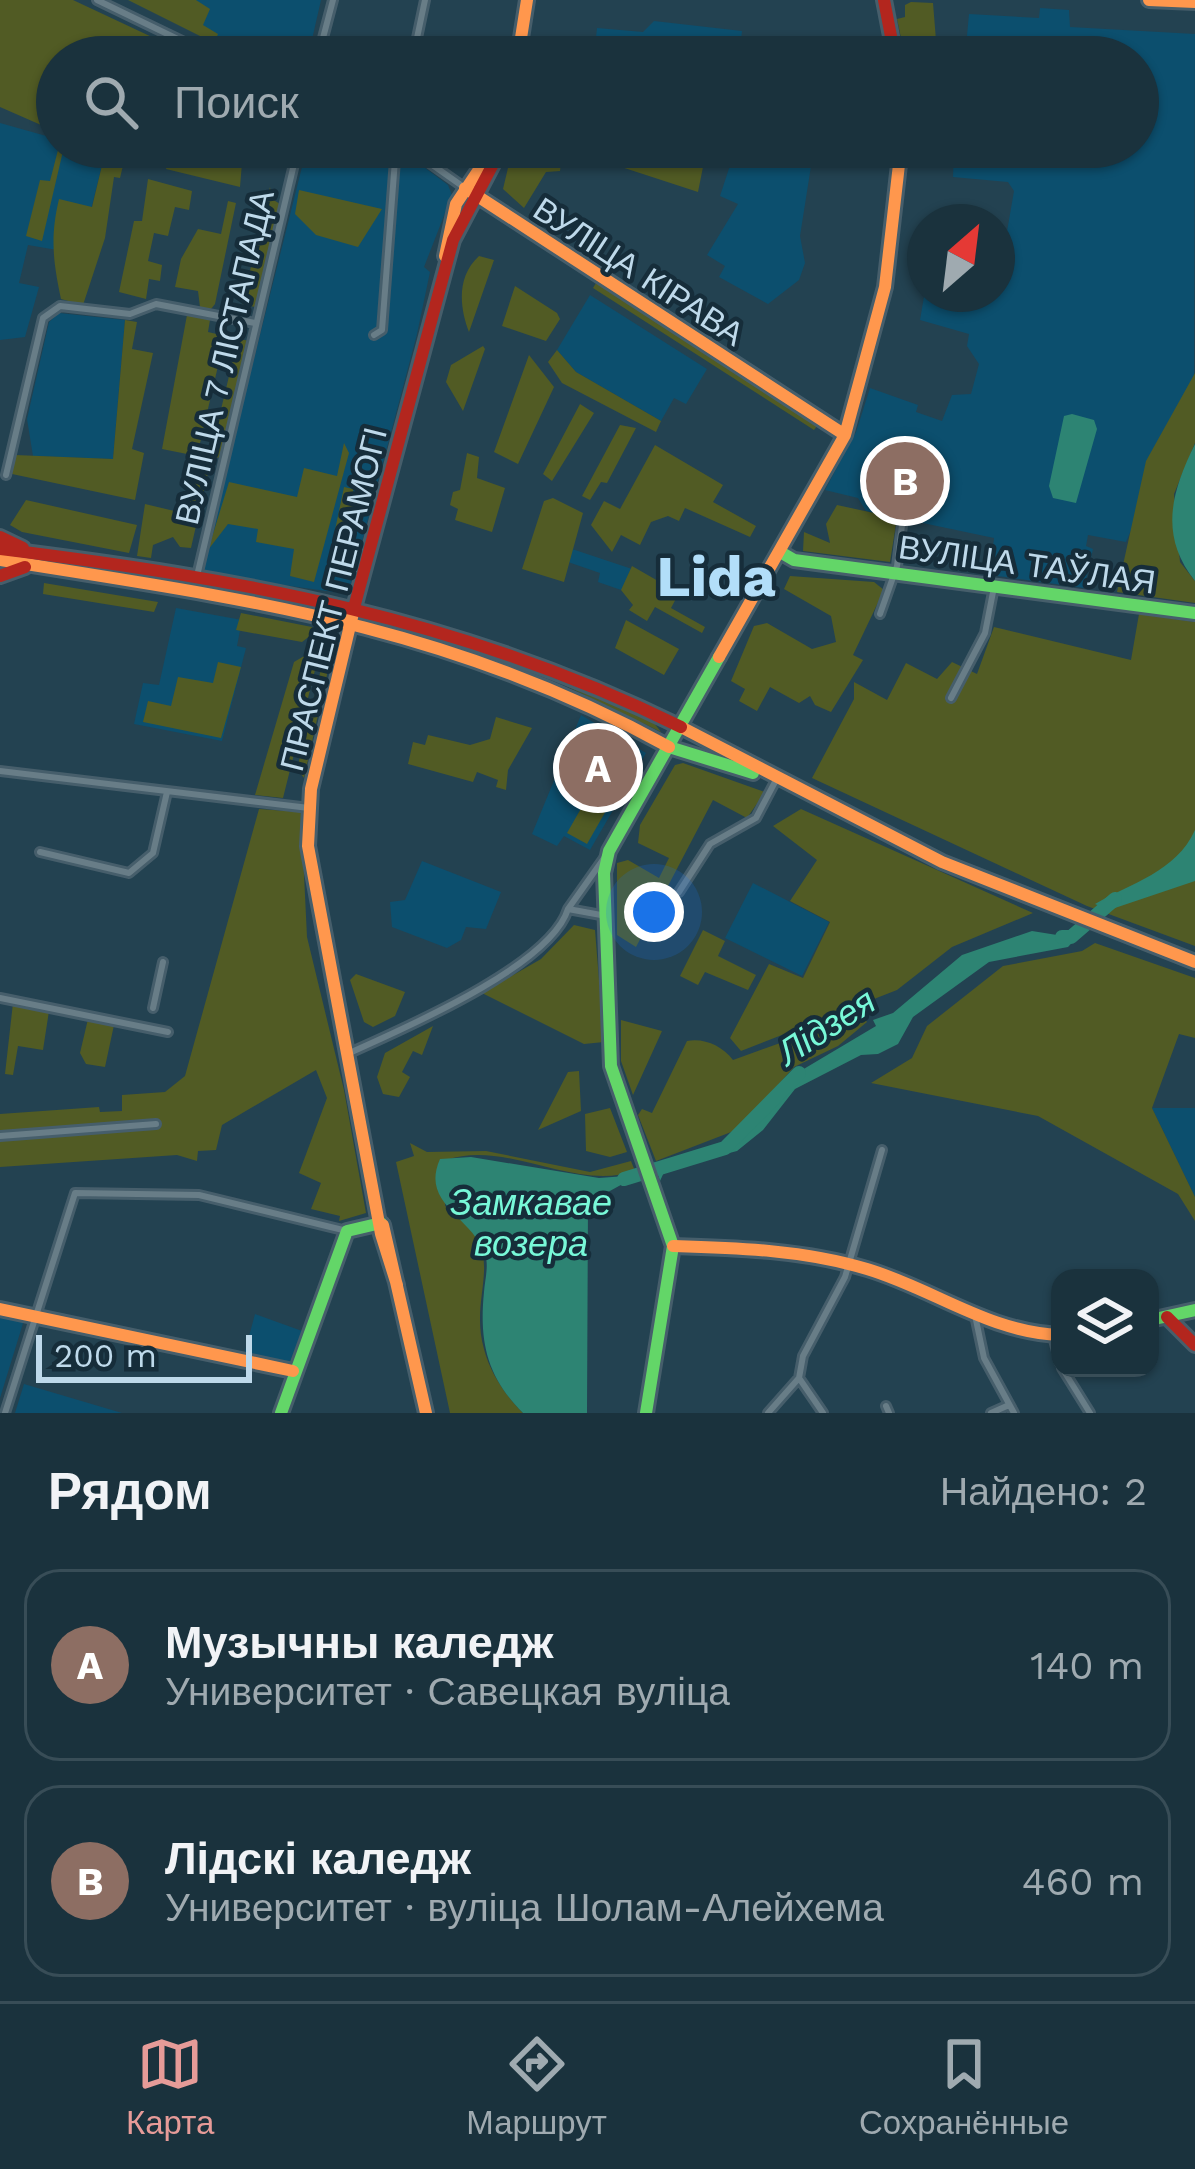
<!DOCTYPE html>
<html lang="ru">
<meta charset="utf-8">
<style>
body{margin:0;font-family:"Work Sans",sans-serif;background:#233a44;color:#f1f3f6}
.controls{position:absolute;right:36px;bottom:36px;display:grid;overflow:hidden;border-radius:24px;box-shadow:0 3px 9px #0004}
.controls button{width:108px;height:108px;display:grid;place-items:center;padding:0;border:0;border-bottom:3px solid #384d57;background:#1a323d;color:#f1f3f6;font:60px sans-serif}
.compass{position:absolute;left:907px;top:204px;width:108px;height:108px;border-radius:50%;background:#1a323d;box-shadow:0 3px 9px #0004;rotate:28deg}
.scale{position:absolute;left:36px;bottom:30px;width:216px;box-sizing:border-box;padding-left:12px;border:6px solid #bed9ea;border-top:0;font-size:33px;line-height:42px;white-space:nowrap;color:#bed9ea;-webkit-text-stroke:9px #162d3a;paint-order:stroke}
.you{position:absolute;left:654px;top:912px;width:42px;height:42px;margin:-30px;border:9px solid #fff;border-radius:50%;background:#1a73e8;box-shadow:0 0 0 18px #1a73e833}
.badge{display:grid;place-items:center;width:78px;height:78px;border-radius:50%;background:#e69b98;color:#fff;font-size:39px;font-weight:700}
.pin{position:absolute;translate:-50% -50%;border:6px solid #fff;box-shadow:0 3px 12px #0006}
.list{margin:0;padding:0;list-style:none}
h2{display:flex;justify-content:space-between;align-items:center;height:156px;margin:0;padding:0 48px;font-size:51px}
h2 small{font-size:39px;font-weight:400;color:#9faab0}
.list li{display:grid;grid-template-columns:78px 1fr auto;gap:36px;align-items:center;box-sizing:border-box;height:192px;margin:0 24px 24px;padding:0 24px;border:3px solid #384d57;border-radius:36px}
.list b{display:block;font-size:45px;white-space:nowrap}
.list p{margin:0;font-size:39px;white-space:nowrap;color:#9faab0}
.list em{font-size:39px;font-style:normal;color:#9faab0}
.icon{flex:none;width:66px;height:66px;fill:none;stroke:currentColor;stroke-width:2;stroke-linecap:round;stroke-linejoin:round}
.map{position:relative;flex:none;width:1195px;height:1413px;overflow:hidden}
.search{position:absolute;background:#1a323d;box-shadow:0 3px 9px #0004;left:36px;right:36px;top:36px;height:132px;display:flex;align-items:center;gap:30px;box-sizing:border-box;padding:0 42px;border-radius:66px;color:#9faab0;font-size:45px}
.sheet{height:588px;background:#1a323d}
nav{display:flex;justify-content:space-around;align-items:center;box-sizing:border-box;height:168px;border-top:3px solid #384d57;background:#1a323d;font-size:33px;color:#9faab0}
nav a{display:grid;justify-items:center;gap:6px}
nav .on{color:#e69b98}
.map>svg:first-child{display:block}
.built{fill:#0c4f6e}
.green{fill:#515b24}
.water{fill:#2d8473}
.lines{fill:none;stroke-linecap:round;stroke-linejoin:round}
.river{stroke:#2d8473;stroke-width:14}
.street-casing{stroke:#465e6b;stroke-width:12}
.fast-casing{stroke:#465e6b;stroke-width:18}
.slow-casing{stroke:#465e6b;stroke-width:18}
.jam-casing{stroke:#465e6b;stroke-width:18}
.street{stroke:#687d87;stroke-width:6}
.fast{stroke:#63d668;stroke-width:12}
.slow{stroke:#ff974d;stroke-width:12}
.jam{stroke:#b3261e;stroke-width:12}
.labels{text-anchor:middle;stroke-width:9;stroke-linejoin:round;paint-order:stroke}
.street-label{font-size:33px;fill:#bed9ea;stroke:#162d3a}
.water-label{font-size:36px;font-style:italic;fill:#78f8d8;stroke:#162d3a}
.town-label{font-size:57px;font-weight:bold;fill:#b2def9;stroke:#162d3a}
</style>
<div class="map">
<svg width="1195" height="1413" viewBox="0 0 1195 1413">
<rect width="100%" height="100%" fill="#234251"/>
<path class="built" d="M128 0H321L308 57H251Z
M1040 8 1069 10 1070 27 1195 34 1194 381 1126 542 1088 535 1086 546 1093 549 1084 588 990 575 994 538 866 511 858 498 825 490 856 432 870 388 918 405 916 412 942 421 952 395 971 394 979 364 967 346 969 334 920 320 925 291 997 294V243H1005L1014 191 1008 182 953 177 954 150 1138 147V57H965L969 14 1039 18Z
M654 21 742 31 739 57H594L597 28 643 32Z
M0 123 57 139V147L105 153 80 254 28 245 19 283 39 287 25 337 0 340Z
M307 147H397L448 185 452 195 424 267 430 272 417 334 351 584 341 593 210 575 202 567Z
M736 147H814L800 236 805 263 799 280 768 304 719 277 725 266 707 255 738 204 720 196Z
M590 295 707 369 686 404 674 398 661 421 576 372 557 350Z
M59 313 125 320 113 459 33 456 27 419 49 322Z
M572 549 632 569 624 591 598 582 600 573 568 562Z
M176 608 242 620 237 646 246 648 222 741 134 724 143 683 159 685Z
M581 715 646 753 590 850 564 836 557 846 532 834Z
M422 861 501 892 486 929 466 927 461 940 447 948 392 927 390 902 405 900Z
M753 883 829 922 802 976 725 938Z
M1152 1108H1195V1197Z
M255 1314 302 1331 290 1362 244 1355Z
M0 1315 24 1320 0 1398Z
M24 1384 122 1413H15Z"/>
<path class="green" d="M0 0H73L186 53 185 57H57V132L0 107Z
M128 0H196L210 9 203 25 218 34 214 43Z
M911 2 933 3 936 40 965 42V57H905L897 19 905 17V5Z
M99 147H160L156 164 138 160 140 151 127 149 120 178 114 177 105 238 83 305 61 299C53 261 50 237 59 199L92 207 105 153Z
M171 147 242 163 240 187 166 169Z
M513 147H563L560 171 546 172 524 208 503 189Z
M585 147H707L698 192 603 161Z
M58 150 63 151 42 241 26 236 40 180 50 181Z
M148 179 192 191 189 210 175 207 168 236 154 233 148 261 162 265 160 281 149 279 146 299 119 292 134 221H142Z
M270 187 272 199 280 204 255 307 242 304Z
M299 190 382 209 358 247 316 235 295 214Z
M228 201 236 203 215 304 211 309 200 307 198 291 175 287 181 259 198 229 221 234Z
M479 256 494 260 469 332C459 306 457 276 479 256Z
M596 283 817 426 814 430 593 288Z
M515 286 557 313 560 319 546 341 502 326Z
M187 315 210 320 208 332 225 336 197 456 162 449Z
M125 320 137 322 132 349 153 353 132 449 144 453 135 500 12 474 15 455 113 459Z
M238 339 251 341 221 457 209 459Z
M483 346 485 349 463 411 446 382 451 365Z
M557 350 576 372 661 421 656 432 562 383 548 362Z
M529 355 554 387 518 464 494 452Z
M1195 373V443L1174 494 1180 562 1195 581V603L1117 592 1146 461Z
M580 404 594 413 552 481 543 474Z
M620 425 636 428 607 483 601 482 590 500 582 496Z
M344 443 349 453 314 582 290 576 294 549 256 542 258 529 228 524 208 550 229 482 297 497 304 468 337 476Z
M655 445 723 485 713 502 756 526 750 537 685 508 679 521 668 516 651 522 640 545 621 535 612 552 591 525 604 501 620 509Z
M467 453 479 457 477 478 505 488 492 532 455 520 458 509 450 505 453 492 460 490Z
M198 469 208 473 191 548 180 547 173 537 153 545 151 558 137 556 145 504 187 514Z
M344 487 353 489 357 519 330 554Z
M553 498 583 513 564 582 522 569 544 501Z
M26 500 137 525 129 553 22 532 10 525Z
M837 505 897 518 890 562 803 551 804 532 830 543 826 524Z
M632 566 679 593 671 608 705 627 702 633 655 607 647 621 629 610 633 605 621 590Z
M790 576 874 582 884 590 853 655 863 660 831 712 815 705 810 696 799 703 770 687 757 711 739 701 745 689 731 681 754 626 767 623 812 649 836 642 831 616 784 589Z
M44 583 158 602 154 612 43 594Z
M241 613 312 627 315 632 302 642 236 630Z
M1139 614 1195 622V946L1087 906 812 778 854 699V682L887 700 906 663 937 679 952 662 977 674 994 627 1131 660Z
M371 615C428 629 635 685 661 732L523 665Z
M626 620 679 649 664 675 615 648Z
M334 643 304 778 297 769 327 644Z
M321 646 283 798 255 795 294 662Z
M218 662 241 667 221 738 143 722 148 701 171 706 178 677 213 683Z
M496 717 532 728 508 770 506 790 496 787 498 780 477 772 473 782 408 764 413 742 425 745 428 735 470 745 490 739Z
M683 763 765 792 747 818 713 800 636 947 617 935V863L628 860 659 878 669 858 638 843 640 825 675 765Z
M591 791 611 802 587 844 567 833Z
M259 809 301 812 307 937 344 1090 366 1213 339 1221 340 1216 311 1209 321 1183 299 1173 327 1098 316 1070 222 1125 216 1150 198 1151 197 1161 177 1155 0 1167V1114L99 1107 100 1112 122 1111V1095L165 1092 185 1076Z
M801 809 1033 913 952 947 897 990 741 1051 730 1038 769 964 803 978 830 922 790 901 817 860 773 826Z
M574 925 595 930 604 1042 584 1044 482 993 541 959Z
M703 930 725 941 718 956 756 975 748 990 705 972 698 985 680 976Z
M1095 943 1195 978V1038L1179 1034 1152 1108 1195 1197V1221L1178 1194 1038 1116 871 1083 912 1058 927 1026 1003 966 1082 951Z
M356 974 405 992 395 1016 373 1027 364 1022 350 980Z
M13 1003 49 1011 43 1050 18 1046 13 1075 5 1074Z
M861 1014 867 1022 838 1046 794 1067 739 1129 656 1161 638 1115 642 1109 652 1113 687 1041C705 1038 722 1046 733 1060Z
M88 1019 114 1025 105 1067 86 1064 80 1053Z
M621 1020 662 1031 633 1095 621 1061Z
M433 1026 422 1055 413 1051 402 1072 410 1077 399 1097 383 1094 377 1077 385 1053Z
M579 1071 581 1111 538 1130 568 1072Z
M610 1108 627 1152 610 1157 586 1151 585 1114Z
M410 1143 427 1152 486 1151 590 1172 631 1161 635 1171C574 1192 507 1139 446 1160L445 1206C514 1251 467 1290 484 1349 490 1373 506 1396 523 1413H450L396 1162 414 1156Z"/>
<path class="water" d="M1072 414 1094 420 1097 429 1076 503 1053 498 1049 486 1064 416Z
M1195 444V581C1159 535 1171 493 1195 444Z
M1195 830V881L1109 910 1095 904C1131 883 1176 872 1195 830Z
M1071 929 1081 933 1068 947 989 962 913 1017 898 1044 878 1054 861 1055 795 1089 763 1130 737 1151 665 1170 660 1181 654 1162 659 1167 730 1146 797 1073 876 1026 873 1020 893 1013 962 955 1032 931 1057 935Z
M471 1157 599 1178 639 1175 588 1203 587 1413H523C487 1377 479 1342 484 1292 485 1279 489 1266 485 1254 471 1216 420 1204 440 1159Z"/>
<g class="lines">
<path class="river" d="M1062 937H1071L1115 899
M624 1179 725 1148 799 1073"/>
<g class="street-casing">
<path id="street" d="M97 0 215 57
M318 57 333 0
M413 57 425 0
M407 147 465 188
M374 335 382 330 396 147
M6 475 43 318 60 306 130 314 156 304 255 323
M197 576 298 147
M880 614 897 566 904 509
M951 698 985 633 994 587
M0 771 309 808
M40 852 129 873 153 853 167 792
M679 892 710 844 756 818 776 780
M601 915 568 909 607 854
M0 998 168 1032
M153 1008 163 962
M345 1055C400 1030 550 967 568 909
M0 1136 156 1124
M976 1320 984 1358 1014 1413
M1053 1336 1060 1363
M1062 1368 1090 1413
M799 1378 823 1413
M886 1406 889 1413
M5 1413 75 1193 199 1195 347 1231
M768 1413 799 1378 803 1356 845 1277 882 1150
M991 1413 1009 1405"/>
</g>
<g class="fast-casing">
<path id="fast" d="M782 553 794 560 1195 613
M669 747 753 773
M1150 1320 1195 1310
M281 1413 347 1231 381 1223
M646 1413 673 1246 611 1066 604 873 609 851 719 657"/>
</g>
<g class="slow-casing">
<path id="slow" d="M1149 0 1195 2
M518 57 527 0
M465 188 845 435
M445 256 456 204 494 147
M0 560C245 599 448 625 669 747
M353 613 311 789 308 846 381 1234 397 1285
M719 657 845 435 885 287 901 147
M681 727 942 862 1195 962
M383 1225 426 1413
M673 1246C738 1248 804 1250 867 1269 934 1289 988 1332 1060 1335
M0 1309 293 1371"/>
</g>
<g class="jam-casing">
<path id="jam" d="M884 0 895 57
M0 537 23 548
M0 549C243 579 460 618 681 727
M0 576 25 567
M355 604 453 240 502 147
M1167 1317 1195 1345"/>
</g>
<use href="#street" class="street"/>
<use href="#fast" class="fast"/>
<use href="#slow" class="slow"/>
<use href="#jam" class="jam"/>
</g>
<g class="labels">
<g class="street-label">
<text transform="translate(639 271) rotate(33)" y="12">ВУЛІЦА КІРАВА</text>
<text transform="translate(224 357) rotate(-77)" y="12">ВУЛІЦА 7 ЛІСТАПАДА</text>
<text transform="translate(1027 564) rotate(8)" y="12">ВУЛІЦА ТАЎЛАЯ</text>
<text transform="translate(333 599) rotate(-76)" y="12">ПРАСПЕКТ ПЕРАМОГІ</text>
</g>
<g class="water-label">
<text transform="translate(826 1026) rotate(-33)" y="13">Лідзея</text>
<text x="531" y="1215">Замкавае<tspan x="531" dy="41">возера</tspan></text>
</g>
<g class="town-label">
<text x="716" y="596">Lida</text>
</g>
</g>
</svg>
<div class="controls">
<button><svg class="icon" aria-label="layers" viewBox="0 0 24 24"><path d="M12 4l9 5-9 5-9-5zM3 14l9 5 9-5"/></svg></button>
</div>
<svg class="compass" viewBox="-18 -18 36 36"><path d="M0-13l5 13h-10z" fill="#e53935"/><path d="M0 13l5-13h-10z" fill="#9faab0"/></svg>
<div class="scale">200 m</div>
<div class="you"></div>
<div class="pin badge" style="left:598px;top:768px;background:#8d6e63">A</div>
<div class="pin badge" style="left:905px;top:481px;background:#8d6e63">B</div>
<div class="search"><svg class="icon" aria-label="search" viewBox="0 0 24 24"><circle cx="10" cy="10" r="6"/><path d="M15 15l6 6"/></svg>Поиск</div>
</div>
<section class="sheet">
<h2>Рядом<small>Найдено: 2</small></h2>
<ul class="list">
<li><span class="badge" style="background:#8d6e63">A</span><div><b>Музычны каледж</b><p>Университет · Савецкая вуліца</p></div><em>140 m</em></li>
<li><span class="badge" style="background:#8d6e63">B</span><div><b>Лідскі каледж</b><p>Университет · вуліца Шолам-Алейхема</p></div><em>460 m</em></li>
</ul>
</section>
<nav>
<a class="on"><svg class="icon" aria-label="map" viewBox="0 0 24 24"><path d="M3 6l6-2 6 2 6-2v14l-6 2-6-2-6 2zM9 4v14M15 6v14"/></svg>Карта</a>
<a><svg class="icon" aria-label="directions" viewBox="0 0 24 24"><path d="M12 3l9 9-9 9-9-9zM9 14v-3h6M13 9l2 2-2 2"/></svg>Маршрут</a>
<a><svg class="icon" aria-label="saved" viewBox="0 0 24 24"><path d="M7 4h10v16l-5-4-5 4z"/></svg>Сохранённые</a>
</nav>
